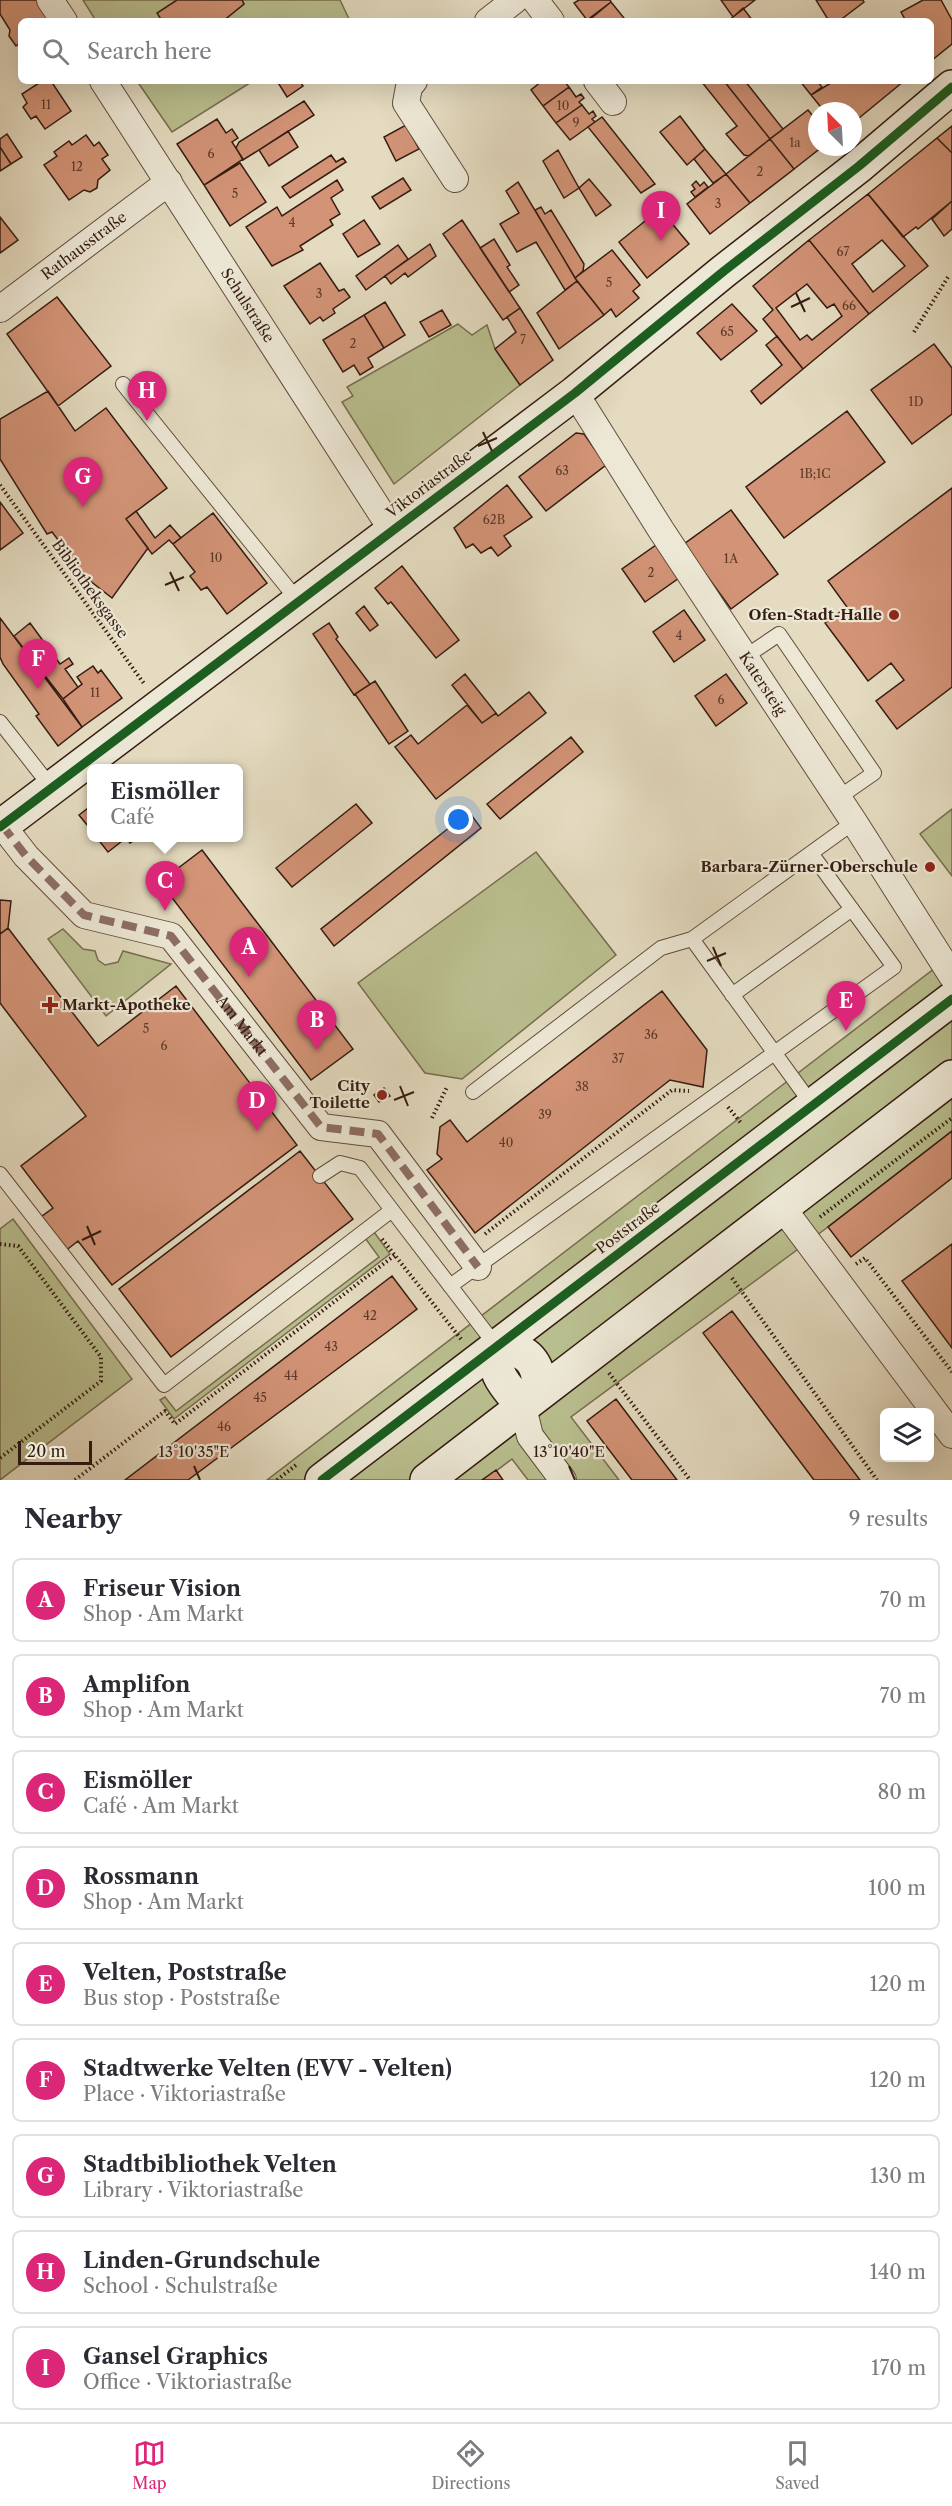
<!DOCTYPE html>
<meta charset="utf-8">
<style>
body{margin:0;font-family:"Libre Caslon Text",serif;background:#f2f2f3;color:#2b2b33}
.controls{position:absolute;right:18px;bottom:18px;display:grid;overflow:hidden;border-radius:9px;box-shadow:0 6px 24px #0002}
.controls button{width:54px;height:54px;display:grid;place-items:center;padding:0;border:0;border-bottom:2px solid #e1e1e2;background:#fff;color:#2b2b33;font:30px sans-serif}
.compass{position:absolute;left:808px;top:102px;width:54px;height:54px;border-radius:50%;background:#fff;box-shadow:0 6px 24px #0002;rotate:336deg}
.scale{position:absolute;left:18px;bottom:15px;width:74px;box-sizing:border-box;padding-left:6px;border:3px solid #351c11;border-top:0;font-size:16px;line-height:21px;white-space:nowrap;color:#351c11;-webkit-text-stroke:4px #ede8d6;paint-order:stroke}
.you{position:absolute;left:459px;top:820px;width:21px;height:21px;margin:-15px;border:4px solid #fff;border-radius:50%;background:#1a73e8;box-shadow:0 0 0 9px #1a73e833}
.badge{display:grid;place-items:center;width:39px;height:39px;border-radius:50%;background:#db2777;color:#fff;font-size:20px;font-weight:700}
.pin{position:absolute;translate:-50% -50px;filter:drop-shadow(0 2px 3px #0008)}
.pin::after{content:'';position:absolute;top:32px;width:21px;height:18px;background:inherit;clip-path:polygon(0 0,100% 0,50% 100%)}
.popup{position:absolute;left:87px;top:764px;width:156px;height:78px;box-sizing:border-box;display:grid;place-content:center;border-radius:9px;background:#fff;filter:drop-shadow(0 2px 4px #0005);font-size:20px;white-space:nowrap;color:#7c7c81}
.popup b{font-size:22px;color:#2b2b33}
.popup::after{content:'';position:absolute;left:50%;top:100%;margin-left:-12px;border:12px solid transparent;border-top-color:#fff}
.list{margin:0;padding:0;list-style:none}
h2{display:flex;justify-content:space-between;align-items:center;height:78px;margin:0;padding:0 24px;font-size:26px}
h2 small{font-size:20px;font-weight:400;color:#7c7c81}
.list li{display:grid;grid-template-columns:39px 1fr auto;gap:18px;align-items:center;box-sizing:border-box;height:84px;margin:0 12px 12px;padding:0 12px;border:2px solid #e1e1e2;border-radius:9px}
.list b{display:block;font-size:22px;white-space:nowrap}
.list p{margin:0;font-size:20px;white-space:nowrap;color:#7c7c81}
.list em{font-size:20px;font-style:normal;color:#7c7c81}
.icon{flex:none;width:33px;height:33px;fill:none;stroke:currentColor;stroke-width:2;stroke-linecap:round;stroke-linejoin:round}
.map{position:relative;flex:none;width:952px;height:1480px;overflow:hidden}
.search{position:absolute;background:#fff;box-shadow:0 6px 24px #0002;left:18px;right:18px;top:18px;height:66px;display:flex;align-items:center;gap:15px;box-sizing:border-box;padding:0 21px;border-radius:9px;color:#7c7c81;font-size:22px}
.sheet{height:942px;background:#fff}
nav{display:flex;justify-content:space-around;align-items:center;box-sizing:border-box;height:84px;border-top:2px solid #e1e1e2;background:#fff;font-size:16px;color:#7c7c81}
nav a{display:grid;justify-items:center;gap:3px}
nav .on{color:#db2777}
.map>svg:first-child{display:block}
.green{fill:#b9be8e;stroke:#776d50;stroke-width:1.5}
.building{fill:#d29376;stroke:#351c11;stroke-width:1.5;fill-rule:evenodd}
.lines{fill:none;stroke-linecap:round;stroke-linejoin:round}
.lane-casing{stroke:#614c3d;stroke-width:16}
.street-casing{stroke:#614c3d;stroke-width:28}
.secondary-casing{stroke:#351c11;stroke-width:36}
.path{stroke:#351c11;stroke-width:4;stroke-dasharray:1.5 3;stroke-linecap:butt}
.lane{stroke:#ede8d6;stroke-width:14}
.street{stroke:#ede8d6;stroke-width:26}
.secondary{stroke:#ede8d6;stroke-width:33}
.quiet{stroke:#8d6e63;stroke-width:8;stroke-dasharray:15 8;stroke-linecap:butt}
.cycleway-casing{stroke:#ede8d6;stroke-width:13}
.cycleway{stroke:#1b5e20;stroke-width:9}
.ticks{fill:none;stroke:#351c11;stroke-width:2}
.poi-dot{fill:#8f2418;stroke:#ede8d6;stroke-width:2}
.labels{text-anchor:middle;stroke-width:4.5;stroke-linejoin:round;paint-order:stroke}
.number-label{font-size:12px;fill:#5c3a2a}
.street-label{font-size:15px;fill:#351c11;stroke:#ede8d6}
.poi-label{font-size:15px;font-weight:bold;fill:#351c11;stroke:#ede8d6;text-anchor:end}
.ticks-label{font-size:15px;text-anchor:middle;fill:#351c11;stroke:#ede8d6;stroke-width:4.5;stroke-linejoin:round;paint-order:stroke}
</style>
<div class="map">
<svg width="952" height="1480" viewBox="0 0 952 1480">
<rect width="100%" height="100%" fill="#e4dbc0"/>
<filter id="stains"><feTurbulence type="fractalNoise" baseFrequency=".00333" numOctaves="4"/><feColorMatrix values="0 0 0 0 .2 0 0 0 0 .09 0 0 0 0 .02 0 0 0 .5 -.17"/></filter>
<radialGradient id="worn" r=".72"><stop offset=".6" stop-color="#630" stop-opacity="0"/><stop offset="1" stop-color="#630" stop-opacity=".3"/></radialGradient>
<path class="green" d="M83 0H177L158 13 162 21H96Z
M242 0H340L349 19 223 21 244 4Z
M137 81H253L172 132Z
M458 324 472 335 487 325 495 349 520 385 394 484 342 402 353 396 347 387Z
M952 809V876L920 834Z
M536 852 616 955 462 1079 425 1073 358 983Z
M63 929 83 949 95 951 98 960 105 965 118 962 123 951 171 964 106 1016 48 939Z
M952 955V1131L828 1227 571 1417 619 1480H528L512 1459 484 1480H267Z
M13 1219 132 1379 0 1480V1229Z
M374 1232 390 1254 174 1419 160 1400 165 1397 176 1411 379 1257 365 1238Z"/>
<path class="building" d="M0 0H43L49 21H21V42L16 46 9 36 10 30 0 14Z
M177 0H242L244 4 223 21H162L157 13Z
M579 0H610L611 2 587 20 574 3Z
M721 0H755L733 17Z
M816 0H863L864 2 839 21H829Z
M923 0H941L952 20V44L931 61V21H906L901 12Z
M611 2 624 18 620 21H588Z
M743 8 753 21H728L733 17Z
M42 81H51L71 111 45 129 36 116 31 119 23 107 27 103 22 94Z
M277 81H300L303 86 287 97Z
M542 81H564L569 87 543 106 531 90Z
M701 81H724L770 139 749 156 744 155 726 134 737 126Z
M724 81H745L783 129 770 139Z
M800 81H817L822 87 811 95Z
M834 81H904L853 123V111H824L811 95Z
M569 87 576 97 581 94 584 98 579 102 582 105 556 123 543 106Z
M304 101 314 115 243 160 236 148 239 142Z
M582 105 589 114 593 111 596 116 592 119 595 122 570 140 556 123Z
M808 110 817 121V147H822L794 169 770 139Z
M680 116 705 149 687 165 660 132Z
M602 117 655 184 641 193 588 127Z
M217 119 226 133 232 129 238 138 232 142 243 159 204 185 177 144Z
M406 125 419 149 396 161 384 137Z
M952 126V153L937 138Z
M288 131 298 147 269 166 259 150Z
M7 134 22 157 11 164 0 147V139Z
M86 135 94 146 99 142 108 155 102 159 110 170 98 180 97 188 90 192 84 190 69 200 44 165 57 156 54 152 69 141 72 145Z
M937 138 952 153V201L918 229 916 227 903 237 868 194Z
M770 139 794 169 750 203 726 174Z
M0 147 11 164 0 171Z
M705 149 726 174 713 183 694 159Z
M558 150 579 188 564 198 543 161Z
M331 155 336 162 343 158 346 162 290 198 282 187Z
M240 163 266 202 230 226 204 185Z
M726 174 750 203 710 234 687 204Z
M403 178 411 190 380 209 372 197Z
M589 179 611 205 596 216 579 188Z
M337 180 343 190 331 198 340 214 330 220 333 225 300 246 303 250 272 266 246 227 277 207 282 216Z
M696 181 700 186 704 182 708 187 695 197 691 192 695 189 692 185Z
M518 182 577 281 565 290 536 242 517 252 500 224 519 213 506 191Z
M868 194 928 266 869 314 809 240ZM882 240 905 266 873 292 852 264Z
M952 201V229L944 236 932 219Z
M541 207 545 214 551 210 584 264 583 271 575 278 535 210Z
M660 209 689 244 647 278 619 242Z
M0 217 18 240 0 253Z
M364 220 380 244 358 257 343 234Z
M462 220 520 308 503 320 443 234Z
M494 239 510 265 507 267 519 285 509 292 480 248Z
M809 240 869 314 803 369 763 319 773 310 753 286ZM807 284 827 308 834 304 842 316 812 340 807 335 800 340 776 308Z
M430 244 436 256 408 277 405 273 391 284 385 276Z
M398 245 408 259 366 290 356 276Z
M612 250 640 285 633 291 639 298 616 317 611 309 604 315 575 278Z
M320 263 339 291 344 289 350 297 333 309 335 313 323 321 320 317 310 324 284 286Z
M577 281 604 315 559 349 537 313Z
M57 297 111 366 58 406 7 334Z
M385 302 405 335 384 348 364 315Z
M732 304 757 331 721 360 697 333Z
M520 308 553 360 520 385 495 349 516 332 507 317Z
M442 310 451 325 429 337 420 322Z
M364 315 384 348 368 358 373 367 360 375 354 365 343 372 323 340Z
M777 336 803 369 761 404 751 391 782 365 766 345Z
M934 344 952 368V414L912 444 871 390Z
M48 391 75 431 106 408 167 488 126 519 148 548 112 598 66 562 72 558 52 532 47 534 0 459V419Z
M847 411 885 462 784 538 746 487Z
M576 433 584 434 606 465 546 511 519 477Z
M507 485 532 517 504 536 511 546 498 556 491 547 481 553 473 544 466 548 454 528Z
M952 488V687L897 729 876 701 904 680 891 663 868 681 852 659 825 623 847 607 828 581Z
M0 502 23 533 0 550Z
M731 510 778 574 731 609 684 544Z
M136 511 155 538 170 525 181 538 173 544 169 540 152 554 126 519Z
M213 513 267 583 227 614 207 587 201 590 190 576 195 572 173 544Z
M656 545 679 578 645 602 622 569Z
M402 566 459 640 436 658 391 602 388 604 375 588Z
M364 606 378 625 370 631 356 613Z
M684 610 705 640 674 662 653 632Z
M0 618 82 727 58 746 36 716 39 714 3 664 0 657Z
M30 623 60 664 69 658 73 664 65 669 78 687 63 699 14 636Z
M329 623 338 637 336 639 370 684 354 695 313 634Z
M93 666 98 673 101 670 122 698 82 727 63 699 82 684 77 677Z
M465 674 496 713 482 723 452 685Z
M726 674 747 703 716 726 695 696Z
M375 681 408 731 389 744 355 694Z
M529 692 546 713 436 799 395 747 411 735 418 744 467 705 482 723 496 713 498 716Z
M571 737 583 752 500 819 487 804Z
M356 804 372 823 292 887 276 868Z
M92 805V831L79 815Z
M469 812 481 828 334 946 321 929Z
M97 838H138L130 843 126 838 108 852Z
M202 850 353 1049 311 1080 160 882Z
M0 900 11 901 8 928 0 934Z
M8 928 98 1046 176 986 297 1145 112 1285 78 1241 64 1252 38 1219 53 1208 21 1166 86 1116 0 1003V934Z
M662 991 707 1050 703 1087 670 1080 475 1233 427 1170 442 1159 437 1154 440 1127 450 1120 467 1142Z
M384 1088 390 1096 379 1102 374 1095Z
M952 1131V1178L851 1257 828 1227Z
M300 1151 353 1219 171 1357 119 1289Z
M952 1244V1348L902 1281Z
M392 1276 417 1309 387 1332 188 1480H125Z
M732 1311 860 1480H814L703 1333Z
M616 1399 677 1480H632L587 1421Z
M496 1470 503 1480H482Z"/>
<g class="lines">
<g class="lane-casing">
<path id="lane" d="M123 384 299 602
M745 657 779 634 874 773 838 798
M0 722 51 787
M692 939 813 1106
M732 995 852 909
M473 1092 661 948 692 939 854 822
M0 1174 164 1385 392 1210 497 1347
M320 1176 340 1163 360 1168 392 1210
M450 1286 894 967 811 853"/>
</g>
<g class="street-casing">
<g id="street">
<path d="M50 0 64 21"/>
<path d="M535 0 551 21"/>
<path d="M488 21 515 0"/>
<path id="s1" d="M103 81 392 530"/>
<path d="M414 81 409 87 406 103 455 179"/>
<path d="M597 81 613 102"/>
<path id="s2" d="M0 309 169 182"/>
<path id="s3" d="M575 393 661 530 854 822 952 976"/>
<path id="s4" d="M2 825 26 856 84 915 171 936 321 1127 378 1134 478 1267"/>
<path d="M782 1207 952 1435"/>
<path d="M523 1407 530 1436 563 1480"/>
</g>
</g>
<g class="secondary-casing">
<path id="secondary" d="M0 827 575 393 724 271 859 166 952 87
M523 1407C506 1385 492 1376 497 1347 527 1347 542 1364 538 1394
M322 1480 952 999
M427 1480 952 1077"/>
</g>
<path class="path" d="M914 332 948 277
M0 485 145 685
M728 1107 741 1123
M432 1118 447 1087
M820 1217 952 1118
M485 1234 672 1090 689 1091
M382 1239 461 1339
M0 1244 18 1246 101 1357V1381L0 1458
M856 1264 865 1258 952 1372
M732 1278 877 1480
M609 1373 690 1480
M75 1480 165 1411 175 1424 395 1255
M277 1480 296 1465"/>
<use href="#lane" class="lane"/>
<use href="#street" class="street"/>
<use href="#secondary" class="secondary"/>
<path class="quiet" d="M2 825 26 856 84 915 171 936 321 1127 378 1134 478 1267"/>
<g class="cycleway-casing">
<path id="cycleway" d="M0 827 575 393 724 271 859 166 952 87
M322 1480 952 999"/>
</g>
<use href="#cycleway" class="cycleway"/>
</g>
<path class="ticks" d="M796 293 805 312M791 307 810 298M483 432 492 451M478 446 497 438M170 572 179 591M165 585 184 577M713 947 721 966M707 961 726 953M400 1086 408 1106M394 1100 414 1092M87 1226 95 1245M82 1240 101 1231M194 1466 200 1480M569 1466 575 1480"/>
<g class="poi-dot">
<circle cx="894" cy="615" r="6"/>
<circle cx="930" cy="867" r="6"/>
<path d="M47 996h6v6h6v6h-6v6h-6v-6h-6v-6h6z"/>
<circle cx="382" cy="1095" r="6"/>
</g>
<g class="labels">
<g class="number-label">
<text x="46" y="109">11</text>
<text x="563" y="110">10</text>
<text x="576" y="127">9</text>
<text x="795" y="147">1a</text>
<text x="211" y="158">6</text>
<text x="77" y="171">12</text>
<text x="760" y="176">2</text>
<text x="235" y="198">5</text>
<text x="718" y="208">3</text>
<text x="292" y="227">4</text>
<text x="843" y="256">67</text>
<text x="609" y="287">5</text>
<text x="319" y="298">3</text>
<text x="849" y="310">66</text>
<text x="727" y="336">65</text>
<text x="523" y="344">7</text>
<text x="353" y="348">2</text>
<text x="916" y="406">1D</text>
<text x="562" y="475">63</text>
<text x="815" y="478">1B;1C</text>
<text x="494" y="524">62B</text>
<text x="216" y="562">10</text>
<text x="731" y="563">1A</text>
<text x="651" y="577">2</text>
<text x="679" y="640">4</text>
<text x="95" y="697">11</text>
<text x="721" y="704">6</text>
<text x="146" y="1033">5</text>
<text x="651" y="1039">36</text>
<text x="164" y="1050">6</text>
<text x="618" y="1063">37</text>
<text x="582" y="1091">38</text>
<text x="545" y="1119">39</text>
<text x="506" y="1147">40</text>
<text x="370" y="1320">42</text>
<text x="331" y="1351">43</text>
<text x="291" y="1380">44</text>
<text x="260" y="1402">45</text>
<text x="224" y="1431">46</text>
</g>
<g class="street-label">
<text dy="5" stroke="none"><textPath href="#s2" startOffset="105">Rathausstraße</textPath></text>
<text dy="5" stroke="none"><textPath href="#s1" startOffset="267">Schulstraße</textPath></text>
<text transform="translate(429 484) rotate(-37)" y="5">Viktoriastraße</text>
<text transform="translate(90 589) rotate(54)" y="5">Bibliotheksgasse</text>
<text dy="5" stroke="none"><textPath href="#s3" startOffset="346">Katersteig</textPath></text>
<text dy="5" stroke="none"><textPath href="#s4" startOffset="326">Am Markt</textPath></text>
<text transform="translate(628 1228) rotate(-37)" y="5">Poststraße</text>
</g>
<g class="poi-label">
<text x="882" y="620">Ofen-Stadt-Halle</text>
<text x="918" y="872">Barbara-Zürner-Oberschule</text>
<text x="62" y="1010" text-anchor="start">Markt-Apotheke</text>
<text x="370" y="1091">City<tspan x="370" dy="17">Toilette</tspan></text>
</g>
</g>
<g class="ticks-label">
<text x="194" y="1457">13°10'35"E</text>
<text x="569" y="1457">13°10'40"E</text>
</g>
<rect width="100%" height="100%" filter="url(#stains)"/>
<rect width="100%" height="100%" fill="url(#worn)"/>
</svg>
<div class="controls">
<button><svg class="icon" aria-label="layers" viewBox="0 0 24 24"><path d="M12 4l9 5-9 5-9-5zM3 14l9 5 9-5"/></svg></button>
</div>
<svg class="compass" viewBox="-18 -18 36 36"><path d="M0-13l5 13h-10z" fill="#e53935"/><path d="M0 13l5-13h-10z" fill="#7c7c81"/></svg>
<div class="scale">20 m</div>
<div class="you"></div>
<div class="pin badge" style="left:249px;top:977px">A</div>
<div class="pin badge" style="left:317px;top:1050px">B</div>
<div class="pin badge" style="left:165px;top:911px">C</div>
<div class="popup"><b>Eismöller</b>Café</div>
<div class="pin badge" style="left:257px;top:1131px">D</div>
<div class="pin badge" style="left:846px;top:1031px">E</div>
<div class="pin badge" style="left:38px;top:689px">F</div>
<div class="pin badge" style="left:83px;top:507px">G</div>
<div class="pin badge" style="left:147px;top:421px">H</div>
<div class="pin badge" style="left:661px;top:241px">I</div>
<div class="search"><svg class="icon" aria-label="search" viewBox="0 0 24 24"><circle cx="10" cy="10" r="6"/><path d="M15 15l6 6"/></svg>Search here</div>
</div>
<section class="sheet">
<h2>Nearby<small>9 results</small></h2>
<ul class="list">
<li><span class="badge">A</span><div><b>Friseur Vision</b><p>Shop · Am Markt</p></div><em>70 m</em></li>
<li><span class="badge">B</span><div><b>Amplifon</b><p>Shop · Am Markt</p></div><em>70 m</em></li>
<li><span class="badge">C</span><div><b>Eismöller</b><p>Café · Am Markt</p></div><em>80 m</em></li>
<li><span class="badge">D</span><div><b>Rossmann</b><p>Shop · Am Markt</p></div><em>100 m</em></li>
<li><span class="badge">E</span><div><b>Velten, Poststraße</b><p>Bus stop · Poststraße</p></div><em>120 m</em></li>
<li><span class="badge">F</span><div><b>Stadtwerke Velten (EVV - Velten)</b><p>Place · Viktoriastraße</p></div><em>120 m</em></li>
<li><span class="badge">G</span><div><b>Stadtbibliothek Velten</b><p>Library · Viktoriastraße</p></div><em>130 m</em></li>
<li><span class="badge">H</span><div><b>Linden-Grundschule</b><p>School · Schulstraße</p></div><em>140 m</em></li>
<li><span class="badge">I</span><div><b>Gansel Graphics</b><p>Office · Viktoriastraße</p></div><em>170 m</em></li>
</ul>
</section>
<nav>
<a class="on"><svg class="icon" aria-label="map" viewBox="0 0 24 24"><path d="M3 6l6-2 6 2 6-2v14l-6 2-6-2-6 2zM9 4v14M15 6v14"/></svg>Map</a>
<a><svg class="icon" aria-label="directions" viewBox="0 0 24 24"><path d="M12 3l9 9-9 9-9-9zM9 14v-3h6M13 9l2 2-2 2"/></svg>Directions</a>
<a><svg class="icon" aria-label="saved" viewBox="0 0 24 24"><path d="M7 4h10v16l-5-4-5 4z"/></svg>Saved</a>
</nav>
